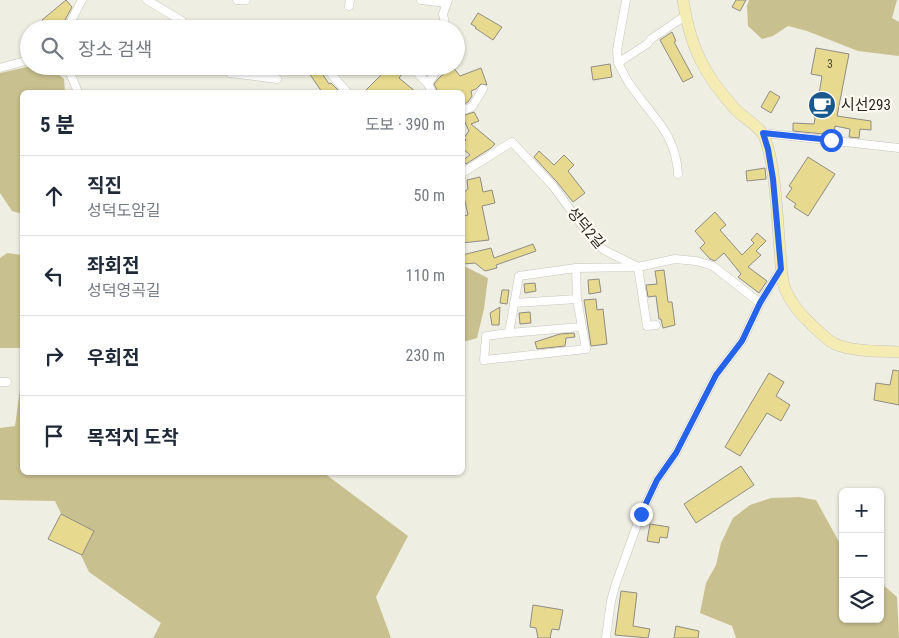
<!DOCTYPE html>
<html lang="ko">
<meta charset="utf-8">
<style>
body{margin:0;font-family:"Roboto Condensed","Noto Sans KR",sans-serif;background:#f2f2f3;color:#1f2937}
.controls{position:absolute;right:15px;bottom:15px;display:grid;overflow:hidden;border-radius:8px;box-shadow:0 1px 4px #0004}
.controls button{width:45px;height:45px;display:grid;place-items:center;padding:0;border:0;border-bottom:1px solid #e0e1e3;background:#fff;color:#1f2937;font:25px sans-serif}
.stop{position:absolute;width:15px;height:15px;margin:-11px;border:4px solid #2563eb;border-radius:50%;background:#fff}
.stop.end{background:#2563eb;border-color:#fff;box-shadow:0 1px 5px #0008}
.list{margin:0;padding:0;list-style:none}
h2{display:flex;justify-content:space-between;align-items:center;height:65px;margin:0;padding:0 20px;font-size:21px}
h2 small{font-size:16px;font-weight:400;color:#747a83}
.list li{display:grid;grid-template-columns:32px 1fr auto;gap:15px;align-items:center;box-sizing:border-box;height:80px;padding:0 20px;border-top:1px solid #e0e1e3}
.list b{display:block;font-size:19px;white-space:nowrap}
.list p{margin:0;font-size:16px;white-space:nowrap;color:#747a83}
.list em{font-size:16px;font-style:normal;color:#747a83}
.icon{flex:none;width:28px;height:28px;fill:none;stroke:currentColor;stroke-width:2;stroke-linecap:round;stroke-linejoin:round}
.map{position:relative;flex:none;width:899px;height:638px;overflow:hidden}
.search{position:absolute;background:#fff;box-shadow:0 1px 4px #0004;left:20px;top:20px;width:445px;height:55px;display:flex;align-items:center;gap:12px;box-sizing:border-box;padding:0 18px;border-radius:28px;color:#747a83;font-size:19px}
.panel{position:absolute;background:#fff;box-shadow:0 1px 4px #0004;left:20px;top:90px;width:445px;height:385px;border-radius:8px}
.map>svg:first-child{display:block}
.green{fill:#c9c08f}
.building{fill:#e7d98e;stroke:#8f8d84}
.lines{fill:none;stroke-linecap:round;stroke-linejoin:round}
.street-casing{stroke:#c7c5bb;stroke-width:9}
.secondary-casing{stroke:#c7c5bb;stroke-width:12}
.street{stroke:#fff;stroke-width:8}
.secondary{stroke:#f5ecb4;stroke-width:11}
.route{stroke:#2563eb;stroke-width:6}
.labels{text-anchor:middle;stroke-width:4.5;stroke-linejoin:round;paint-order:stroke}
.number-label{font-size:12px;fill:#56523c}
.poi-label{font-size:15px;fill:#262521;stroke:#fdfbf1;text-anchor:start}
.street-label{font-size:15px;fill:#262521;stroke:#fdfbf1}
</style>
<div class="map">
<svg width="899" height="638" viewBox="0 0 899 638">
<rect width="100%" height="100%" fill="#efeee3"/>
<path class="green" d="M749 0H897L892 18 899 22V56L858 51 807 31 788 26 773 36 762 39 748 26 747 6Z
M31 66 52 69 64 79 65 92H22V214L12 211 0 193V73Z
M7 253 22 255V348H0V258Z
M462 265 488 278 484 309 477 338 463 342Z
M22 374V472L324 473 408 536 376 597 391 638H153L161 623 89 572 55 501 0 500V428L15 426Z
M799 497 816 500 843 549V619H880V582L897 597 899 638H736L732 626 700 613 706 583 716 565 721 543 733 518 750 505 771 498Z"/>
<path class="building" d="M66 0 72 7 65 20 55 29H49L42 20Z
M736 0H746L740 11 732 7Z
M478 13 502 27 493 40 475 28 476 27 471 24Z
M672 32 676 41 674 42 693 77 683 82 660 40Z
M816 48 849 54 837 116 871 121V130L860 129 859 138 849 137 850 129 835 126 834 135 793 131V123L814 124 822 76 811 74Z
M610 64 612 77 593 80 591 67Z
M390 66H405L406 69 399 78 416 92H364Z
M452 66 460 76 481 68 487 85 481 84 476 89 471 91 472 96 468 102 462 105V92H438L434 84 439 78Z
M318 67 329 84 331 83 340 92H322L309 73Z
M770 91 780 97 771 113 761 107Z
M474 112 479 121 471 124 495 144 491 148 466 164 463 160 470 155 462 148V143L466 140 464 138 469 131 462 116Z
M539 151 554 165 564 155 574 165 568 171 585 193 573 202 557 182 534 157Z
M808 157 835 174 808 216 794 207 796 204 786 197 792 188 789 186Z
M765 168 766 179 747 181 746 171Z
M480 177 483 192 492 190 495 203 482 206 489 240 462 243V216L468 215 463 193 468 189 467 180Z
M715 212 726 225 720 230 742 255 754 243 751 240 757 233 766 241 756 251 761 255 748 267 767 281 759 293 738 277 741 274 724 253 715 261 710 259 700 248 705 243 695 231Z
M533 244 536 251 496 265 497 268 485 271 475 263 464 264 462 260V255L491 248 494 258Z
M664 270 668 302H672L675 325 663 328 661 319H659L656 296 648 297 646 285 657 284 655 271Z
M599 279 601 292 589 294 588 280Z
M535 283 536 291 525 293 524 284Z
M502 290H509L507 304 500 303Z
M596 299 597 310 603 309 607 344 591 346 584 300Z
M500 307 499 325H492L490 313Z
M530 312 531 323 520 324 519 313Z
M574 333 575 337 566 338 565 346 537 349 535 342 560 334Z
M893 370 899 371V405L874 400 876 383 890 385Z
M769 373 784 382 776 396 790 405 781 421 767 413 740 456 725 447Z
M741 466 754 485 696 523 684 504Z
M61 514 94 531 82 555 48 539Z
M650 524 669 527 667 538 660 537 659 543 647 541Z
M621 591 637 593 633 626 650 629 648 638 615 635Z
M533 605 563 610 559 630 552 629 550 638H538L536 628 530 627Z
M676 626 699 631 698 638H674Z"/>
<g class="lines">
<g class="street-casing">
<path id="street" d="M147 0 182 21 187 29
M237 0H246
M421 0 447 3
M349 6 350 0
M67 29 82 0
M446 29 443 14 448 0
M618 63 617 50 626 0
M56 66 68 71
M67 66 78 92
M222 66 230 73 277 79
M345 66 332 75 347 92
M411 66 428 84 432 92
M0 68 29 60
M428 84 439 66
M462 111 472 107 483 89
M763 133 899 148
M462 173 512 142 553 186 589 235 604 250 638 267 675 259 696 261 713 266 760 303
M678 174C676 132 650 115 629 83 625 77 622 70 618 63L647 44 651 39 685 16
M576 268 577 299 586 349 484 360 486 336 509 333 519 276 576 268 638 267 647 326 656 325
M514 303 577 299
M509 333 581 327
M0 382H7
M606 637 611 601 616 583 641 514 657 480 676 453 716 375 742 341 760 303 781 269"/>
</g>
<g class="secondary-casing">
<path id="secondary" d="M683 0C690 47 704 75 736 110 744 118 759 126 764 136 776 165 777 219 780 251 781 263 781 278 785 289 791 303 801 315 812 325 818 331 827 340 835 344 854 352 879 351 899 352"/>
</g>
<use href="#street" class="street"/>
<use href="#secondary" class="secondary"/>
</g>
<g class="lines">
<path class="route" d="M641 514 657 480 676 453 716 375 742 341 760 303 781 269 773 179 768 149 763 133 831 140"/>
</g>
<defs>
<g id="cafe-disc" transform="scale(1.4375)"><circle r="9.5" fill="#18588e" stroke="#fdfbf1"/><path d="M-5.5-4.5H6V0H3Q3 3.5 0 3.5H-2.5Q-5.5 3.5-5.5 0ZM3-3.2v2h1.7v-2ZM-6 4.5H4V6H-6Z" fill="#fff"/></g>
</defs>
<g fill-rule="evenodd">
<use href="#cafe-disc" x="822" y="105"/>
</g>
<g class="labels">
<g class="number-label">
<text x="830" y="68">3</text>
</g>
<g class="poi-label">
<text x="841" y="110">시선293</text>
</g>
<g class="street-label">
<text transform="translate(586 228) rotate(50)" y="5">성덕2길</text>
</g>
</g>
</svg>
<div class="controls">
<button>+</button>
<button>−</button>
<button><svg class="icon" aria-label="layers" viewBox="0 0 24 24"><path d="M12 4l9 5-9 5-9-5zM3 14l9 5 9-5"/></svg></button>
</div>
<div class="stop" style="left:831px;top:140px"></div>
<div class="stop end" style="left:641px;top:514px"></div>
<div class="search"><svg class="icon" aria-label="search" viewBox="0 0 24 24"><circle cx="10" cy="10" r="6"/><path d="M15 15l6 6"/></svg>장소 검색</div>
<section class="panel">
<h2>5 분<small>도보 · 390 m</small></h2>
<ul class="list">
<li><svg class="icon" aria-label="ahead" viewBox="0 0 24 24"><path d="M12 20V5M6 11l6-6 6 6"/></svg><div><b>직진</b><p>성덕도암길</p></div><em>50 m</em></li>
<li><svg class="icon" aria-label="left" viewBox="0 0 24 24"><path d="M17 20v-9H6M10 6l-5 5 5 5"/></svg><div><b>좌회전</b><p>성덕영곡길</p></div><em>110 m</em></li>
<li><svg class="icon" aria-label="right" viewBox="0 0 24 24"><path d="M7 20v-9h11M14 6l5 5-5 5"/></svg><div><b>우회전</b></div><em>230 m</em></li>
<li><svg class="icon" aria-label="arrive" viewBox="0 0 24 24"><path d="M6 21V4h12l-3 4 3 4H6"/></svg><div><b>목적지 도착</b></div></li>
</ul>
</section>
</div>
